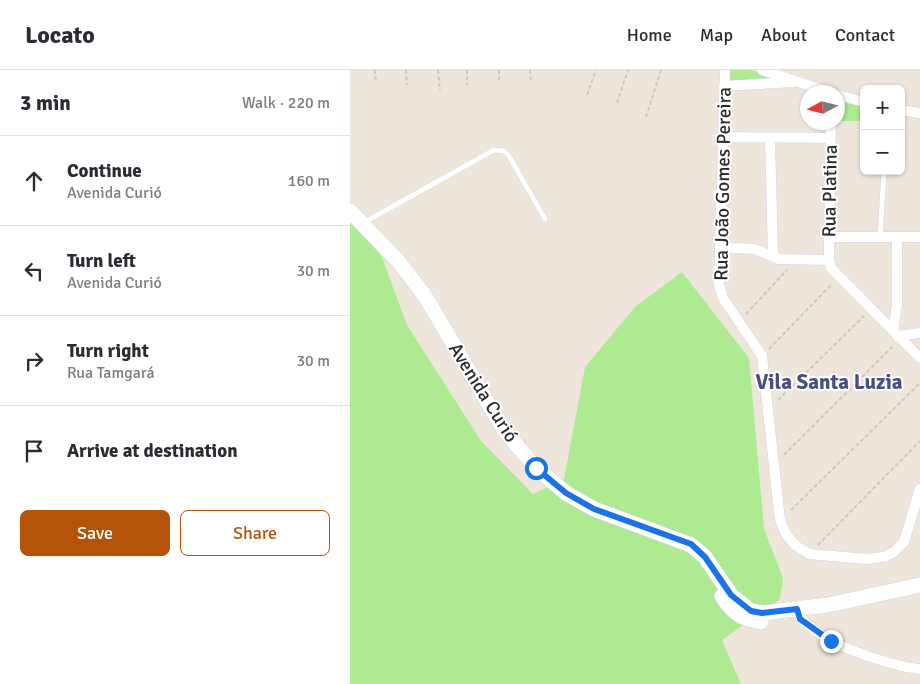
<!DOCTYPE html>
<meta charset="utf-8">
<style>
body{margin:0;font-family:Signika,sans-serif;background:#f2f2f3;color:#2b2b33}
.controls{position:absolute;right:15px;top:15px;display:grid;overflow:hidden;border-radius:8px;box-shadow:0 1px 4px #0004}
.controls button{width:45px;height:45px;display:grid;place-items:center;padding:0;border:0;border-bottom:1px solid #e1e1e2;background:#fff;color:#2b2b33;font:25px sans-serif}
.compass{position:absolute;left:450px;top:15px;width:45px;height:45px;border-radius:50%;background:#fff;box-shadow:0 1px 4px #0004;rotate:263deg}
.stop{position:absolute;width:15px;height:15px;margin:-11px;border:4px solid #1a73e8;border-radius:50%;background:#fff}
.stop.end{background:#1a73e8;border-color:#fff;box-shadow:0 1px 5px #0008}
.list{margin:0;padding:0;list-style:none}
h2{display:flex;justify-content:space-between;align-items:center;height:65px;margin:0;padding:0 20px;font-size:21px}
h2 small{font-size:16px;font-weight:400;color:#7c7c81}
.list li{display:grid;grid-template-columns:32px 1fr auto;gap:15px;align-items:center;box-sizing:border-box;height:90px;padding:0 20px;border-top:1px solid #e1e1e2}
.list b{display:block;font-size:19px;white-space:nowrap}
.list p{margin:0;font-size:16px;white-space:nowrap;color:#7c7c81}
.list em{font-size:16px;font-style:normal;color:#7c7c81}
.actions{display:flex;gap:10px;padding:15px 20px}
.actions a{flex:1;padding:11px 0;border:1px solid #b45309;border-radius:8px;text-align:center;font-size:18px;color:#b45309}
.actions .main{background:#b45309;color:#fff}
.icon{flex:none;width:28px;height:28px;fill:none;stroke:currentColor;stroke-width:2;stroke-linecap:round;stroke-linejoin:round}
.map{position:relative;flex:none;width:570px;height:614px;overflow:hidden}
header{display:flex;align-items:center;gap:30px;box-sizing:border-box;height:70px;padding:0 25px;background:#fff;border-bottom:1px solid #e1e1e2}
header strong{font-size:24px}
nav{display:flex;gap:28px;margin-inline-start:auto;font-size:18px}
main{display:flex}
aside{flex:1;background:#fff}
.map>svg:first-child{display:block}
.green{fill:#aeea92}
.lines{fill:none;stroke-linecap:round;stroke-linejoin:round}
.lane-casing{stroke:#d0d4e5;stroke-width:6}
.street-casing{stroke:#d0d4e5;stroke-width:11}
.secondary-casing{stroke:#d0d4e5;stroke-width:16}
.path{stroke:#c8c8c8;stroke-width:2;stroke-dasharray:4 2.5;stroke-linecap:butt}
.lane{stroke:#fff;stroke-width:5}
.street{stroke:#fff;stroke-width:10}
.secondary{stroke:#fff;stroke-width:15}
.route{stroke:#1a73e8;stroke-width:6}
.labels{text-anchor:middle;stroke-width:4;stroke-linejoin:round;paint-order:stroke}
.street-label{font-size:19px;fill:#2a2a2a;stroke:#fff}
.quarter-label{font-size:21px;font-weight:bold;fill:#464f80;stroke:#fff}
</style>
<header>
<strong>Locato</strong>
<nav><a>Home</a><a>Map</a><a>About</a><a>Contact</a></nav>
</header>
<main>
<aside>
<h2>3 min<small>Walk · 220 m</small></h2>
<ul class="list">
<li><svg class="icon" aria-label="ahead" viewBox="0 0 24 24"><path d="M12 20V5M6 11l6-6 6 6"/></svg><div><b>Continue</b><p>Avenida Curió</p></div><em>160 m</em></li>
<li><svg class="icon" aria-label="left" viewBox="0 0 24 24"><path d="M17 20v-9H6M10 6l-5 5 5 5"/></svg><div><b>Turn left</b><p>Avenida Curió</p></div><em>30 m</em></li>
<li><svg class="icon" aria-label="right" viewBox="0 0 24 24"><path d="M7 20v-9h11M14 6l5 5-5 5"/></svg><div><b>Turn right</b><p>Rua Tamgará</p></div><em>30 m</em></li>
<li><svg class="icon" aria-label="arrive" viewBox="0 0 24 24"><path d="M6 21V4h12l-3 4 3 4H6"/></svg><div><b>Arrive at destination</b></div></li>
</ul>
<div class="actions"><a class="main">Save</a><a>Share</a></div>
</aside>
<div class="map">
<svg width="570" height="614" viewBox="0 0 570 614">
<rect width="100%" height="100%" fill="#eee6db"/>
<path class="green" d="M379 0H402L429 10 378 12Z
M489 31 514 37V51H488Z
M0 153 31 185 57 255 131 371 183 424 214 409 235 297 285 237 332 202 399 288 414 459 433 508 430 529 372 570 391 614H0Z"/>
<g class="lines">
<g class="lane-casing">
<path id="lane" d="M13 153 144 80 154 81 159 86 195 149
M530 166 534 101"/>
</g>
<g class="street-casing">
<path id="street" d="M375 0 369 215 373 228 412 286 430 450 436 464 445 475 459 484 517 489 534 487 544 482 554 472 570 419
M412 0 479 22
M374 16 444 12
M488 25 514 32
M551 40 570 43
M481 52 479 167V190L481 198 570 288
M372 67 480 68
M420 68 423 186
M479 167H570
M370 177 404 179 429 189 479 190
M543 261 547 234V167
M547 266 570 263
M447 539C456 570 539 596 570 599"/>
</g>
<g class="secondary-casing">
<path id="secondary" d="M0 141 49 192 75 226 154 360 186 398 216 423 244 439 341 475 355 487 381 525 401 541 412 543 478 535 570 515
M372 526C382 543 392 549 411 552"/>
</g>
<path class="path" d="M25 0 26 13
M56 0 57 15
M88 0 90 21
M117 0V15
M149 0V10
M180 0 181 13
M237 25 246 0
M267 33 278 0
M296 47 311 0
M396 244 437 200
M419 279 482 214
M428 330 514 246
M434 385 544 275
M441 440 570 313
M468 475 570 371"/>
<use href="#lane" class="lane"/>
<use href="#street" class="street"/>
<use href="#secondary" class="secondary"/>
</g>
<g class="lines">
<path class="route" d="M186 398 216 423 244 439 341 474 355 487 381 525 401 541 412 543 447 539 450 549 481 571"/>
</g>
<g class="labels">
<g class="street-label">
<text transform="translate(372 114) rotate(-89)" y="7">Rua João Gomes Pereira</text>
<text transform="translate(479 121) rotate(-89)" y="7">Rua Platina</text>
<text transform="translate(134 322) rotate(58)" y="7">Avenida Curió</text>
</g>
<g class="quarter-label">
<text x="479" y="319">Vila Santa Luzia</text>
</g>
</g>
</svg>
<div class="controls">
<button>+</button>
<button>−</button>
</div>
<svg class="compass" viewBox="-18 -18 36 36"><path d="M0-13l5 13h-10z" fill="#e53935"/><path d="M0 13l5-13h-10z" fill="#7c7c81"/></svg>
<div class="stop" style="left:186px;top:398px"></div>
<div class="stop end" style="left:481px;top:571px"></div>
</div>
</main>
